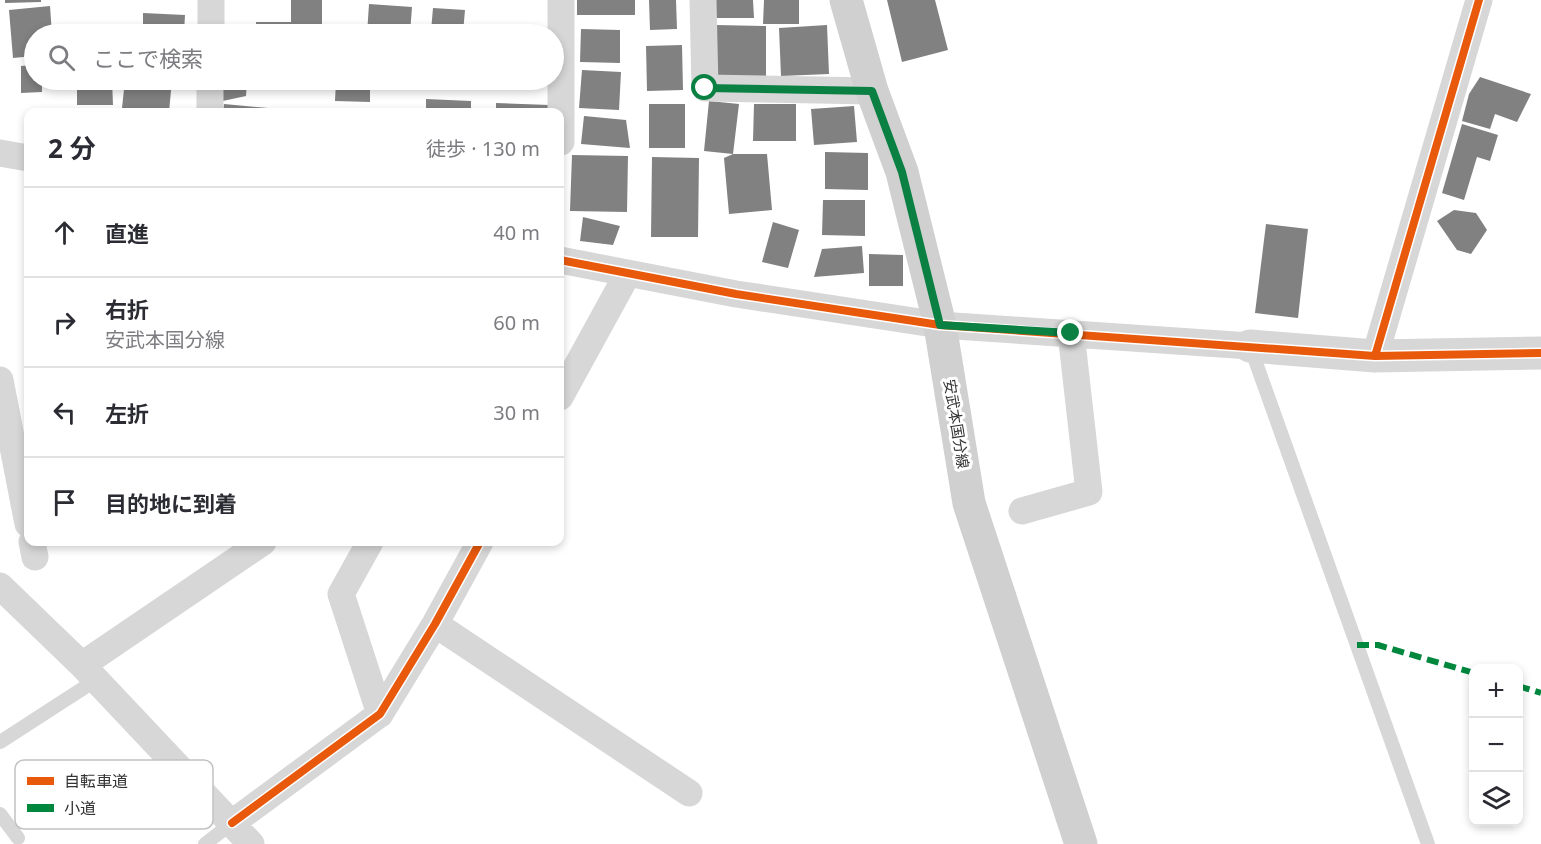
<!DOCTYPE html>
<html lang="ja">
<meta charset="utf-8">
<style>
body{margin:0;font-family:"Noto Sans","Noto Sans JP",sans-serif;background:#f7f7f7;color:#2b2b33}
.controls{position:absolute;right:18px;bottom:18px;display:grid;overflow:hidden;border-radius:12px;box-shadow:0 3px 9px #0003}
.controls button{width:54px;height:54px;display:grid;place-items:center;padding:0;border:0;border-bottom:2px solid #e1e1e2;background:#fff;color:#2b2b33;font:30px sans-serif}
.stop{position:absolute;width:18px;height:18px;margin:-14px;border:4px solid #0b8043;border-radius:50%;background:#fff}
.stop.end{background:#0b8043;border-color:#fff;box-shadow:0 2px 6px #0008}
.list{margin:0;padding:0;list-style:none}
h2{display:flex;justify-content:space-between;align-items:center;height:78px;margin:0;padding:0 24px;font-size:26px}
h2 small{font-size:20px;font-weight:400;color:#7c7c81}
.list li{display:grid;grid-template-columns:39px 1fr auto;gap:18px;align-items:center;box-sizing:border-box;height:90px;padding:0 24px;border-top:2px solid #e1e1e2}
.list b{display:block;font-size:22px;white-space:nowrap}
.list p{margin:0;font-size:20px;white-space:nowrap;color:#7c7c81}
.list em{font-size:20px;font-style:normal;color:#7c7c81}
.icon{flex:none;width:33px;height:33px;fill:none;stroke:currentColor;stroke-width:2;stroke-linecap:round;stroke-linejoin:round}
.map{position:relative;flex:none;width:1541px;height:844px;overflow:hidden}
.search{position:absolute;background:#fff;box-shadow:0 3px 9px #0003;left:24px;top:24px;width:540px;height:66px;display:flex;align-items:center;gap:15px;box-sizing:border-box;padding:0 21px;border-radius:33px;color:#7c7c81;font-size:22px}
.panel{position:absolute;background:#fff;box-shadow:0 3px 9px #0003;left:24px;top:108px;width:540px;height:438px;border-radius:12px}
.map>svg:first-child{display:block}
.building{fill:#818181}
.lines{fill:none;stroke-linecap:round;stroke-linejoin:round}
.service{stroke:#d7d7d7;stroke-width:14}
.minor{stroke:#d7d7d7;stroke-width:27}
.tertiary{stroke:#d7d7d7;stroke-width:33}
.secondary{stroke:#d0d0d0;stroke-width:33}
.quiet{stroke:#00873e;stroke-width:6;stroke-dasharray:12 6;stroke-linecap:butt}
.cycleway-casing{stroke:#fff;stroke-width:11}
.cycleway{stroke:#e8590c;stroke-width:8}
.route{stroke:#0b8043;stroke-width:8}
.labels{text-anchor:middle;stroke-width:6;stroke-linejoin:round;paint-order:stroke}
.street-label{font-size:15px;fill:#333;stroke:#fff}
.key{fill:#fff;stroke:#c2c2c2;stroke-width:1.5}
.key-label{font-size:16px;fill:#333}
</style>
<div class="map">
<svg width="1541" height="844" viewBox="0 0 1541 844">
<rect width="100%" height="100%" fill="#fff"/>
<path class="building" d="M5 0H41V2L5 3Z
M291 0H322V34H256V22H291Z
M577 0H635V15H577Z
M649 0H676L677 29 650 30Z
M711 0H753L754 18H711Z
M764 0H799V24H763Z
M887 0H935L948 50 902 62Z
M369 4 412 7 410 34H367Z
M50 6 52 34H34V56L13 58 9 10Z
M433 8 465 10 463 33 431 31Z
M143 13 185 15 184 33 132 34 133 24H143Z
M716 25 766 26V77L715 76Z
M827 25 829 74 781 76 779 28Z
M488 27 520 28V34H488Z
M581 29 620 30V63L580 62Z
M682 45 683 90 647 91 646 46Z
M34 65V80H42V92L21 93V66Z
M582 70 621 72 619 110 579 108Z
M1480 77 1531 94 1517 122 1495 114 1490 129 1462 121 1469 94Z
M77 80H112L113 105H77Z
M125 80H172L169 112 122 108Z
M219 80H247L246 96 218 102Z
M336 80H370V102L335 101Z
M417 80H464L463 88 417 87Z
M426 99 471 101V112H426Z
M709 101 739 104 733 154H767L772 210 729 214 724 158 733 154 704 151Z
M496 103 549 105 548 112H496Z
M224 104 279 109V112H223Z
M649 104H685V148H649Z
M754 104H796V141H753Z
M854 106 857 142 814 145 811 109Z
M584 116 626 120 630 148 581 144Z
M1462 124 1498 135 1490 161 1477 157 1464 200 1442 193Z
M825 152 868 153V190L825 189Z
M572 155 628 156 627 212 570 211Z
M652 157 699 158 698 237H651Z
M823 200H865V236L822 235Z
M1454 210 1476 213 1487 230 1471 254 1457 250 1437 221Z
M583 217 620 226 613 245 580 241Z
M773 222 799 230 788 268 762 262Z
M1266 224 1308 229 1298 318 1255 313Z
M862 246 864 273 814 277 822 249Z
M869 254 903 255V286H869Z"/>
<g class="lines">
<path class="service" d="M1250 346 1428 844
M0 742 96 680
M0 814 18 838
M205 844 232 823"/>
<path class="minor" d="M703 0 705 88 872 91
M211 34V0
M210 112V80
M561 142V0
M0 153 28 158
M560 260 736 294 940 325 1250 346
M1375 356 1479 0
M0 380 28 524
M560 397 628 273
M1022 511 1089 492 1071 333
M32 542 35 557
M370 542 341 594 380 714
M0 586 82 665 251 844
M435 624 689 793
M82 665 263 542
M232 823 380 714 435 624 480 542"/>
<path class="tertiary" d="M1250 346 1375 356 1541 353"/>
<path class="secondary" d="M846 0 872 91 902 172 940 325 969 503 1081 844"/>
<path class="quiet" d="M1357 645H1378L1474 673
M1518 686 1541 693"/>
<g class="cycleway-casing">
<path id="cycleway" d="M560 260 736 294 940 325 1375 356 1541 353
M1375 356 1479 0
M232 823 380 714 435 624 480 542"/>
</g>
<use href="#cycleway" class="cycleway"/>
</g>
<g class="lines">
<path class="route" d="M705 88 872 91 902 172 940 325 1071 333"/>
</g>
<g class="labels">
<g class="street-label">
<text transform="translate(956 424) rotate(81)" y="5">安武本国分線</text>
</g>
</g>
<rect x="15" y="760" width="198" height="69" rx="9" class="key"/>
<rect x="27" y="777" width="27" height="8" fill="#e8590c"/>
<rect x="27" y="804" width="27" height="8" fill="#00873e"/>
<g class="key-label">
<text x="64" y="787">自転車道</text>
<text x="64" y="814">小道</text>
</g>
</svg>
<div class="controls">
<button>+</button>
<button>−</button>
<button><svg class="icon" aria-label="layers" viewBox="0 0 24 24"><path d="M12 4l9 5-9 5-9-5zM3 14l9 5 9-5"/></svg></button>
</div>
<div class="stop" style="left:705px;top:88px"></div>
<div class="stop end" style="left:1071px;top:333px"></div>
<div class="search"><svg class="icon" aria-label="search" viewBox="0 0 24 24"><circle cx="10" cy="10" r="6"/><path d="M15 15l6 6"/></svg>ここで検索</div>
<section class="panel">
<h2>2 分<small>徒歩 · 130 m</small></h2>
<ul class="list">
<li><svg class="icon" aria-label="ahead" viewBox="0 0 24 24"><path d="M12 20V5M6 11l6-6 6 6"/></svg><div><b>直進</b></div><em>40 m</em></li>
<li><svg class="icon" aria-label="right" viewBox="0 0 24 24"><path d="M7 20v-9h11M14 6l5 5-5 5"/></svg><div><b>右折</b><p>安武本国分線</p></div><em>60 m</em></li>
<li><svg class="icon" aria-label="left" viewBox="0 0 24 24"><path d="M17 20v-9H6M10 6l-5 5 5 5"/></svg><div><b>左折</b></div><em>30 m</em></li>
<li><svg class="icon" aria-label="arrive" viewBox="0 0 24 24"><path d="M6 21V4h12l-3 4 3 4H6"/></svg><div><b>目的地に到着</b></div></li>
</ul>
</section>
</div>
